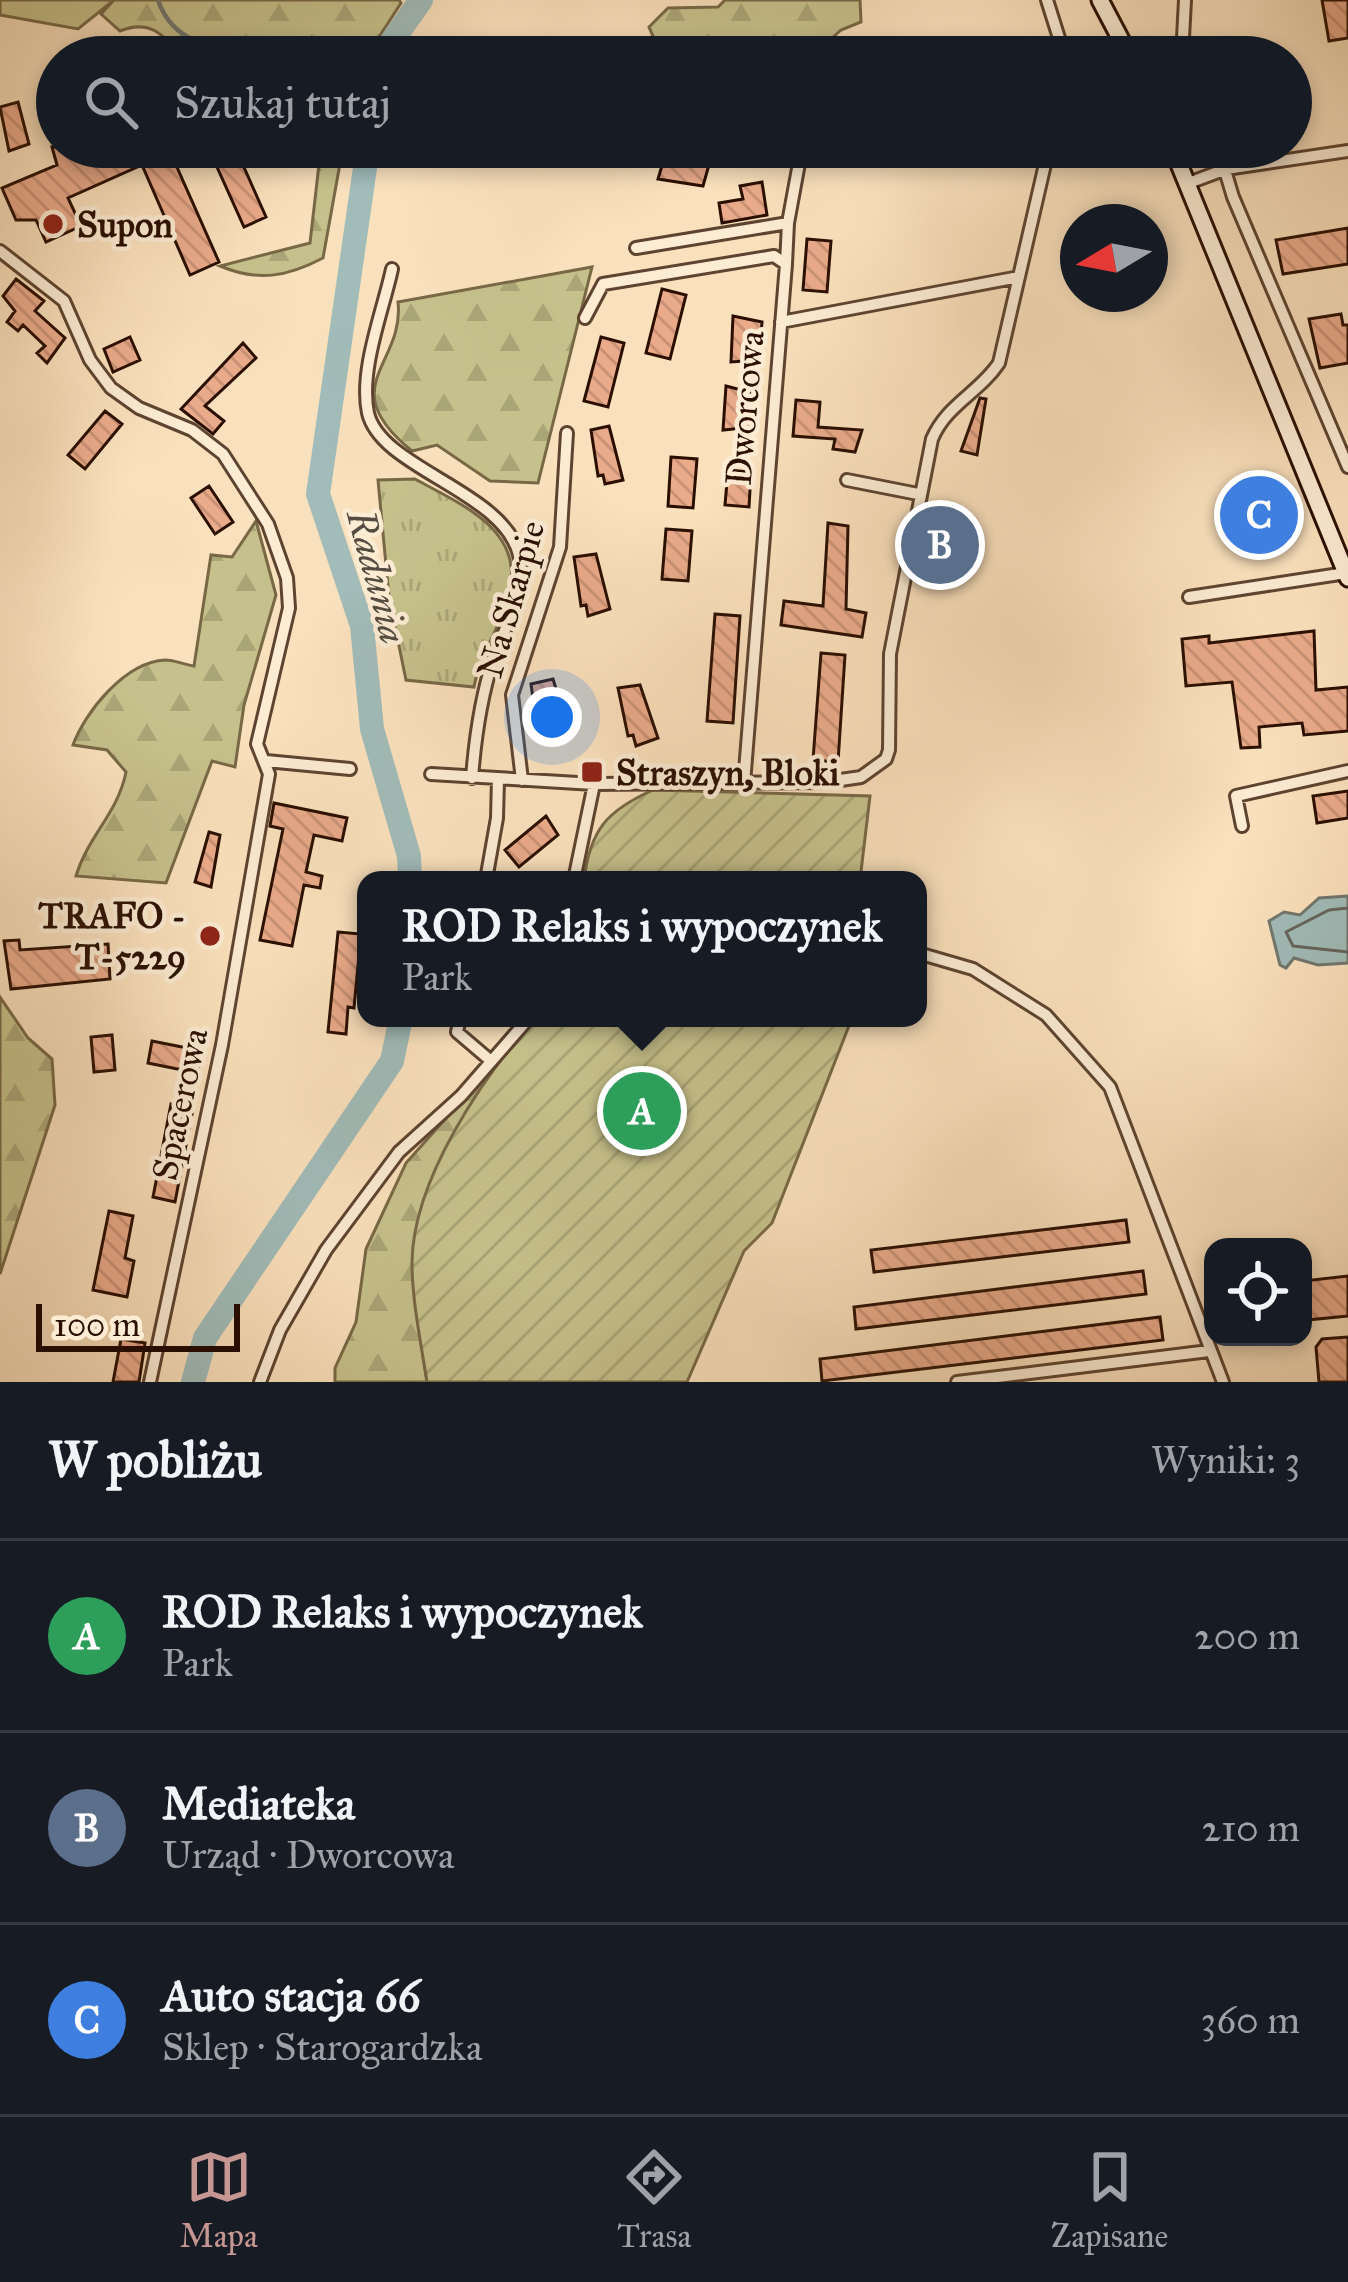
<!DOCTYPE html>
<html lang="pl">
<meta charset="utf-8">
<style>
body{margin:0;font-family:"IM FELL Great Primer",serif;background:#20242c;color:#f1f3f6}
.controls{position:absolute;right:36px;bottom:36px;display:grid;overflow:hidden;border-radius:24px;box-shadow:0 6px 18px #0003}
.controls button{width:108px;height:108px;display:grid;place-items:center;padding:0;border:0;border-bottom:3px solid #363941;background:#171b24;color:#f1f3f6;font:60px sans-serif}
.compass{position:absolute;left:1060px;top:204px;width:108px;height:108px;border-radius:50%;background:#171b24;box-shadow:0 6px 18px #0003;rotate:260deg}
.scale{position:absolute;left:36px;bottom:30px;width:204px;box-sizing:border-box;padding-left:12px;border:6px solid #2a0f01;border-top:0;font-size:33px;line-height:42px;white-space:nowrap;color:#2a0f01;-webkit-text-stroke:9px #fcecd4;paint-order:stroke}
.you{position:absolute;left:552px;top:717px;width:42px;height:42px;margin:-30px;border:9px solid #fff;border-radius:50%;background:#1a73e8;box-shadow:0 0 0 18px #1a73e833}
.badge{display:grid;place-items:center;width:78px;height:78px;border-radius:50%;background:#c59692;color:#fff;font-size:39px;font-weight:700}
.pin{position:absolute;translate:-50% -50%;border:6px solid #fff;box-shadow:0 3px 12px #0006}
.popup{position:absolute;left:357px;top:871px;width:570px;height:156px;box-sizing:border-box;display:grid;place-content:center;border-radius:24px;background:#171b24;filter:drop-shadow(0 3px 9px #0005);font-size:39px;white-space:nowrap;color:#9ea1a6}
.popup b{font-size:45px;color:#f1f3f6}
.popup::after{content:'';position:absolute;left:50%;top:100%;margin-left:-24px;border:24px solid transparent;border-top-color:#171b24}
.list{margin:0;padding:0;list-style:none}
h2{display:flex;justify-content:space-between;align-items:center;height:156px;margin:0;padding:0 48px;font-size:51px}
h2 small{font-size:39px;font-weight:400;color:#9ea1a6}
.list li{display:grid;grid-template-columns:78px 1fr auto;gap:36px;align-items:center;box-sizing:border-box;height:192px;padding:0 48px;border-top:3px solid #363941}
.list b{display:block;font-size:45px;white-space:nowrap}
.list p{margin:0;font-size:39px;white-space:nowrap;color:#9ea1a6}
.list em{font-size:39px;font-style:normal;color:#9ea1a6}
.icon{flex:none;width:66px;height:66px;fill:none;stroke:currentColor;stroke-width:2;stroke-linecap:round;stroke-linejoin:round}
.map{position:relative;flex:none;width:1348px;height:1382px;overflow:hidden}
.search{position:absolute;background:#171b24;box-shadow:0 6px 18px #0003;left:36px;right:36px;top:36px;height:132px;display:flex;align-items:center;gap:30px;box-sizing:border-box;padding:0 42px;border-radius:66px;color:#9ea1a6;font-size:45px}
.sheet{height:732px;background:#171b24}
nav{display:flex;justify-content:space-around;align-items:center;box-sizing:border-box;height:168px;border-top:3px solid #363941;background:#171b24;font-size:33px;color:#9ea1a6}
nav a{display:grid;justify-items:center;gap:6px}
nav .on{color:#c59692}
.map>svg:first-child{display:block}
.grass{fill:#c6c18c;stroke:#786846;stroke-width:3}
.forest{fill:url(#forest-firs);stroke:#786846;stroke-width:3}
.park{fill:url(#park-tufts);stroke:#786846;stroke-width:3}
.garden{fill:url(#garden-furrows);stroke:#786846;stroke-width:3}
.water{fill:#a1bcb9;stroke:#71776f;stroke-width:3}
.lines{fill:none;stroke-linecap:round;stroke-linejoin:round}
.shore{stroke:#66665d;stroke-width:3}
.stream{stroke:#71776f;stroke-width:4.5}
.river{stroke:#a1bcb9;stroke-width:24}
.building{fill:url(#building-back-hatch);stroke:#2a0f01;stroke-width:3}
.street-casing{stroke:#5e4430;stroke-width:16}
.secondary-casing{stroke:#2a0f01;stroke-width:21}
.street{stroke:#fcecd4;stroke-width:10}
.secondary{stroke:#fcecd4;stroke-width:15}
.poi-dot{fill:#8f2418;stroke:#fcecd4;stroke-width:4.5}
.labels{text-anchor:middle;stroke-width:9;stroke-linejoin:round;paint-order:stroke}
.poi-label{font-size:36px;font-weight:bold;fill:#2a0f01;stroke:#fcecd4;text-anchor:start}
.street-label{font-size:36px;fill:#2a0f01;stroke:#fcecd4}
.water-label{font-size:39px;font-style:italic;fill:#544c41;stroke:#fcecd4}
</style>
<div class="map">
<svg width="1348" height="1382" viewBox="0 0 1348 1382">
<defs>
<pattern id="forest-firs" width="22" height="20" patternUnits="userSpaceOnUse" patternTransform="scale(3)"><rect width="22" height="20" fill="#c6c18c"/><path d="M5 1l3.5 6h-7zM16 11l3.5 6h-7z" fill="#aaa577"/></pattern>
<pattern id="park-tufts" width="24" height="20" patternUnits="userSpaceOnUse" patternTransform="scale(3)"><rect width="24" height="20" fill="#c6c18c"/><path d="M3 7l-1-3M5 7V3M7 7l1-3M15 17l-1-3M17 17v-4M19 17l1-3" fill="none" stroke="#aaa577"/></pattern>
<pattern id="garden-furrows" width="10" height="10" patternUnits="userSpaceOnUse" patternTransform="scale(3)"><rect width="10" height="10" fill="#c6c18c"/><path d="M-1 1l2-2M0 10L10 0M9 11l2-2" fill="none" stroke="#aaa577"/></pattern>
<pattern id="building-back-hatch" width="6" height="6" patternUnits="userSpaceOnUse" patternTransform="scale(3)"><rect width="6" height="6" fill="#eaab8b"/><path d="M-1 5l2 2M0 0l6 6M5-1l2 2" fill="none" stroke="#c99276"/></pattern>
</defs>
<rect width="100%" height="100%" fill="#fae1bd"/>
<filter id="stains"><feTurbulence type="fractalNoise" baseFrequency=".00167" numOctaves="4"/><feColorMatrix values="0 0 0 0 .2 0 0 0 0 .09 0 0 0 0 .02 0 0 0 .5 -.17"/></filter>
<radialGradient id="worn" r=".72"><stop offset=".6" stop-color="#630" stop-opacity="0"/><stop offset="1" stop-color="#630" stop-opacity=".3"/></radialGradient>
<path class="grass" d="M0 0H114L78 29 0 15Z"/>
<path class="forest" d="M114 0H399L401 3 366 57H176C166 32 147 20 120 31L101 14Z
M725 0H860L861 22 841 30 811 57H688L656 43 649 27 668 8 718 7Z
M321 147H343L323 258C287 277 258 282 220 266L310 243Z
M592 267 538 483 490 481 437 445 412 451C332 386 405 365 398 302Z
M256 521 276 595 244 705 235 767 212 761 166 883 76 876C88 836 118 813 126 772L107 750 73 745C85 712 125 662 165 660 174 660 186 665 194 666L211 555 232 557Z
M0 997 28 1038 52 1059 55 1105 0 1274Z
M506 1051 423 1356 427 1382H335V1368L356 1322 366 1249 406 1163Z"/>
<path class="park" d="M415 479C458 503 523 528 510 590 503 624 480 653 474 687L406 680 389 597 378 480Z"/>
<path class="garden" d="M653 790 870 796 860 880H584C590 829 608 810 653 790Z
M536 1018H852L772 1223 744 1251 687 1382H427C421 1343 412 1301 412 1262 413 1180 483 1076 536 1018Z"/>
<path class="water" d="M1348 896V963L1318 965 1294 958 1286 968 1280 965 1269 921 1284 912 1300 915 1319 898Z"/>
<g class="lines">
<path class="shore" d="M1348 908 1329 910 1286 932 1293 946 1348 952"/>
<path class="stream" d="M158 0C177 57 241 48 290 57"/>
<path class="river" d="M381 57 421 0
M368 147 318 494 362 626 372 729 409 856 410 880
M193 1382 205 1338 392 1061 401 1018"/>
</g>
<path class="building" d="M1322 0H1348V38L1329 41Z
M18 102 29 144 9 151 0 107Z
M52 147H168L219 262 190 275 142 165 68 198 81 226 46 242 36 220H16L2 188 57 165Z
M208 147H235L266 217 244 227Z
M683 147H714L703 186 658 179 663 162 677 166Z
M762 182 767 215 722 223 719 203 743 199 740 186Z
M1348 228V264L1283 274 1276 240Z
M807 239 831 241 827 292 803 290Z
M16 279 44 301 35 311 65 338 47 363 37 353 45 346 23 325 18 331 7 322 15 311 3 296Z
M662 289 686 295 670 359 646 353Z
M1341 314 1343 325H1348V363L1320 368 1309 319Z
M733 316 762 322 759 360 731 362Z
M130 337 140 360 113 372 104 349Z
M601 337 624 343 608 407 584 401Z
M243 343 256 358 205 406 224 421 213 434 181 409Z
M726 386 756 394 754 427 723 430Z
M980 398 986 399 977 455 961 451Z
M796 400 820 402 818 427 862 430 855 452 833 449 835 439 793 436Z
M105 411 122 424 85 469 68 455Z
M609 426 623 480 605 484 603 475 598 476 591 430Z
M671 457 697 459 693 508 668 506Z
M728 470 751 472 749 507 725 505Z
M209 486 233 522 215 534 191 498Z
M1270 495 1285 525 1239 528 1235 510 1269 504Z
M949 507 962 510 954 569 935 564 932 578 916 574 927 527 942 531Z
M828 523 848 526 846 609 866 613 862 637 781 625 784 601 823 606Z
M666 529 692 531 688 581 662 579Z
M596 554 610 609 588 616 586 605 581 606 574 557Z
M715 614 740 616 733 723 707 721Z
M1314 631 1316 690 1348 687V731L1304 735 1302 723 1259 727 1260 747 1241 748 1232 682 1186 686 1182 639 1209 636V643Z
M821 653 845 655 838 762 813 760Z
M553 679 570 734 548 742 535 714 531 684Z
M640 685 658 738 636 746 633 735 628 736 618 688Z
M1348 791V818L1317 823 1313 796Z
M274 803 347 818 342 841 314 835 306 872 322 876 320 888 304 885 292 946 260 940 283 829 270 826Z
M546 816 558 835 519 867 505 850Z
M209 832 220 835 211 887 195 882Z
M338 932 361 934 354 1008 348 1007 346 1034 328 1032Z
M19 940 20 950 108 944 110 979 11 989 4 941Z
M112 1035 115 1070 94 1072 91 1037Z
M152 1041 202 1051 197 1073 148 1063Z
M171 1104 193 1109 175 1202 153 1197Z
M109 1211 133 1216 125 1258 134 1261 127 1297 93 1290Z
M1126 1220 1129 1242 874 1272 871 1250Z
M1143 1271 1146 1294 856 1329 854 1307Z
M1348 1276V1316L1307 1320 1303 1281Z
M1160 1317 1163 1340 822 1381 820 1359Z
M1348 1337V1382H1319L1316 1347 1322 1339Z
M121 1339 145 1343 139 1382H113Z"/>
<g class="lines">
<g class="street-casing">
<path id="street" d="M1047 0 1065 57
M1182 57 1185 0
M1218 147 1233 197 1348 467
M1186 184 1226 169 1348 151
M788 223 802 147
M636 248 788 223 786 264
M0 251 64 301 90 360 111 388 139 408 192 430 223 454 268 524 287 578 289 608 257 744 269 774 222 1045 150 1382
M392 269C383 311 359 370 368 413 381 469 504 491 519 555 528 593 504 627 493 660 481 697 475 739 472 778
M585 318 603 284 774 256 786 264 744 783
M781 322 1019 277
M847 480 918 494
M1189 597 1346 573
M266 761 350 769
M431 774 594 784 827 782 861 777 886 759 889 750 890 654 932 439C947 404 979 393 999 363L1049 147
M522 780 512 695 560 547 567 433
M1242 826 1236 796 1348 771
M486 880 497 818 498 779
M574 880 594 784
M918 953 973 969 1046 1015 1110 1087 1223 1382
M460 1018 457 1032 491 1061
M260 1382 280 1330 326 1250 399 1152 461 1096 529 1018
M957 1382 1209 1351"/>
</g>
<g class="secondary-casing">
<path id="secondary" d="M1100 0 1130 57
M1172 147 1348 578"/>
</g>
<use href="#street" class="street"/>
<use href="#secondary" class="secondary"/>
</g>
<g class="poi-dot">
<circle cx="53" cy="224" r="12"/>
<rect x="580" y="760" width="24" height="24" rx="6"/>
<circle cx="210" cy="936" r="12"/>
</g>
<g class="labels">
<g class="poi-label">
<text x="77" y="237">Supon</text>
<text x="616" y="785">Straszyn, Bloki</text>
<text x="186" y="928" text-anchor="end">TRAFO -<tspan x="186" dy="41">T-5229</tspan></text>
</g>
<g class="street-label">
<text transform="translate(744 408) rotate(-85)" y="13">Dworcowa</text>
<text transform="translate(510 599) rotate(-74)" y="13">Na Skarpie</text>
<text transform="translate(179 1104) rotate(-78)" y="13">Spacerowa</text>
</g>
<g class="water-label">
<text transform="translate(378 576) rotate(75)" y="14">Radunia</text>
</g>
</g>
<rect width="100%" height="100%" filter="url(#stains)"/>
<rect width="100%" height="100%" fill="url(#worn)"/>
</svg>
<div class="controls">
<button><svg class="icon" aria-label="locate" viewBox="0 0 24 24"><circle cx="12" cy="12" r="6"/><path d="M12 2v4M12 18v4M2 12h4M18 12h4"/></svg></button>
</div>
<svg class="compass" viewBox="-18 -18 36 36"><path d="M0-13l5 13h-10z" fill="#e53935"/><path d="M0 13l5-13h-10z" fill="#9ea1a6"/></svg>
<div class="scale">100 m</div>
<div class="you"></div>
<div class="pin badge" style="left:642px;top:1111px;background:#2e9e5b">A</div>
<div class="popup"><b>ROD Relaks i wypoczynek</b>Park</div>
<div class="pin badge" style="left:940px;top:545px;background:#5c6f8a">B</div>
<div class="pin badge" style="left:1259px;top:515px;background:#3f7fe0">C</div>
<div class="search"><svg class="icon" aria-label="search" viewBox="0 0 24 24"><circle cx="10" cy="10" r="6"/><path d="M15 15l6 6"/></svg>Szukaj tutaj</div>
</div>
<section class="sheet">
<h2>W pobliżu<small>Wyniki: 3</small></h2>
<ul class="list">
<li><span class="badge" style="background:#2e9e5b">A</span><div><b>ROD Relaks i wypoczynek</b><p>Park</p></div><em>200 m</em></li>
<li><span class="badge" style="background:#5c6f8a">B</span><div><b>Mediateka</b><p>Urząd · Dworcowa</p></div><em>210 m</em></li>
<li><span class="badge" style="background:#3f7fe0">C</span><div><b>Auto stacja 66</b><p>Sklep · Starogardzka</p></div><em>360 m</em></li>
</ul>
</section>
<nav>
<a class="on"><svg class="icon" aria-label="map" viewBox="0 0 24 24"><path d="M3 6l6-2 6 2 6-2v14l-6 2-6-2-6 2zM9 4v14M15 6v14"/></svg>Mapa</a>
<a><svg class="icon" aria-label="directions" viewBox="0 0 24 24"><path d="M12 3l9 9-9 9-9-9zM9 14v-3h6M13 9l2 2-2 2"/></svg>Trasa</a>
<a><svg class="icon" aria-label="saved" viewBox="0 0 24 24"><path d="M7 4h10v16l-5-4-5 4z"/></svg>Zapisane</a>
</nav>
